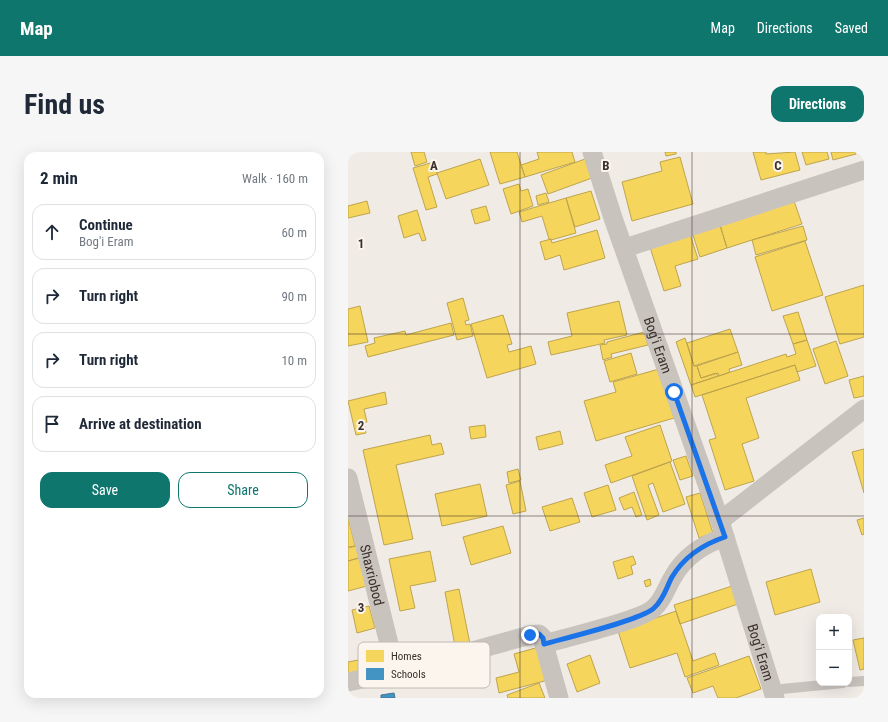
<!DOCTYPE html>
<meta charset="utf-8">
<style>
body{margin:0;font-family:"Roboto Condensed",sans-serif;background:#f6f6f7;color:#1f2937}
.controls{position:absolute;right:12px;bottom:12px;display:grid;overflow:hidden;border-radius:8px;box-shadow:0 4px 16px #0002}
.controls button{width:36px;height:36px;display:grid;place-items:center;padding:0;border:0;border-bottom:1px solid #e0e1e3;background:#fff;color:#1f2937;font:20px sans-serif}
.stop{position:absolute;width:12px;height:12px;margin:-9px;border:3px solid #1a73e8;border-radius:50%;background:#fff}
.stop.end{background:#1a73e8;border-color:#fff;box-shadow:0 1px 4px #0008}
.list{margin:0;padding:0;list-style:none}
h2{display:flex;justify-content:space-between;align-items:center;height:52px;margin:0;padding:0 16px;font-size:17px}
h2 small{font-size:13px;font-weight:400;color:#747a83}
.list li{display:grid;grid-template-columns:26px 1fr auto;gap:12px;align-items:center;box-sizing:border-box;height:56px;margin:0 8px 8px;padding:0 8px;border:1px solid #e0e1e3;border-radius:12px}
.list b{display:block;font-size:15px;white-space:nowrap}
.list p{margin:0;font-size:13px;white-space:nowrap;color:#747a83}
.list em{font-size:13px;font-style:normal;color:#747a83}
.actions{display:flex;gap:8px;padding:12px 16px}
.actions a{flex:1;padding:9px 0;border:1px solid #0f766e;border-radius:12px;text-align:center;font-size:14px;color:#0f766e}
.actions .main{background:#0f766e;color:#fff}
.icon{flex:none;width:22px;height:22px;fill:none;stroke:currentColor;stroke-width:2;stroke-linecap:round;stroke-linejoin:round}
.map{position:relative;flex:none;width:516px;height:546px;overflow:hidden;border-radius:12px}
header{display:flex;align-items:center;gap:24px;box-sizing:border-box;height:56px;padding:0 20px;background:#0f766e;color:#fff}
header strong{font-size:19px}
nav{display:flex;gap:22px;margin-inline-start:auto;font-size:14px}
.intro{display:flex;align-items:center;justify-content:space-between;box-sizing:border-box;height:96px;padding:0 24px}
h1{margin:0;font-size:28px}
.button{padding:10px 18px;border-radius:12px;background:#0f766e;color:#fff;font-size:14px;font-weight:700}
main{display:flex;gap:24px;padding:0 24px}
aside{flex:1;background:#fff;border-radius:12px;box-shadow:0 4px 16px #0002}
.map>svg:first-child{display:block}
.homes{fill:#f6d55c;stroke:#bea44d}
.schools{fill:#4393c3;stroke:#417595}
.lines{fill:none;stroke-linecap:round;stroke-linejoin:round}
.lane{stroke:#c9c3be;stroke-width:10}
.street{stroke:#c9c3be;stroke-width:19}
.route{stroke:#1a73e8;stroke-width:5}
.grid{fill:none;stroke:#3b302b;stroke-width:1;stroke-opacity:0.55}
.labels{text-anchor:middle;stroke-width:4;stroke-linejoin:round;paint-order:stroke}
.street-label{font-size:14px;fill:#3b302b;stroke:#fbf5ee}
.key{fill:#fbf5ee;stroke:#c1bab4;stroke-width:1}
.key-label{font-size:11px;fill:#3b302b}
.grid-label{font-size:13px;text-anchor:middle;font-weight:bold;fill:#3b302b;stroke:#fbf5ee;stroke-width:4;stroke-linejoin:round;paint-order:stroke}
</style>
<header>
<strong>Map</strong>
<nav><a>Map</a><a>Directions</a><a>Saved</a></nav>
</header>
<div class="intro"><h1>Find us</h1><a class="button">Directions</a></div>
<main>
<aside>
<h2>2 min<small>Walk · 160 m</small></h2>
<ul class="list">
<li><svg class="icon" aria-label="ahead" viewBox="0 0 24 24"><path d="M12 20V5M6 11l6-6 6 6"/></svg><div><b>Continue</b><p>Bog'i Eram</p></div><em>60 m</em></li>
<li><svg class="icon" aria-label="right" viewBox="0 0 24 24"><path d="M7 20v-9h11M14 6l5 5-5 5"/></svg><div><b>Turn right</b></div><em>90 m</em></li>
<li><svg class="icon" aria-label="right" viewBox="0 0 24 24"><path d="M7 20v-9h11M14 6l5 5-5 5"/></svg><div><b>Turn right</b></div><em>10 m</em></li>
<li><svg class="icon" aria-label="arrive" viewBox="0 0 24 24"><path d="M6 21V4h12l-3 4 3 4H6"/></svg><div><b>Arrive at destination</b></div></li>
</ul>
<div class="actions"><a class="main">Save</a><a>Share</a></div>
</aside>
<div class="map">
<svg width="516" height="546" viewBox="0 0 516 546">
<rect width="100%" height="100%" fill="#f0ebe5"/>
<path class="homes" d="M63 0H76L79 10 67 14Z
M142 0H169L177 25 152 32Z
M189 0H224L227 10 177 25 173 13 191 7Z
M317 0H328V2L318 4Z
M405 0H418V2L447 0 452 18 413 28Z
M454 0H479L481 7 458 13Z
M483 0H507L508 2 485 8Z
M332 5 345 52 284 69 274 30 314 19 312 10Z
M132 7 141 33 98 47 89 21Z
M237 7 244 26 200 42 193 23Z
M86 10 89 22 80 25 89 55 78 58 65 16Z
M171 32 173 39 180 37 185 54 163 62 155 37Z
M243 39 252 67 227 75 218 46Z
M198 41 201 50 190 53 188 44Z
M218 46 228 81 203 88 201 87 194 64 174 70 171 60Z
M445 46 454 72 379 96 371 70Z
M19 49 22 61 0 66V54Z
M138 54 142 68 127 72 123 58Z
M69 58 78 88 74 89 71 81 56 86 50 64Z
M371 70 379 96 352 105 345 83Z
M455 74 459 88 408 103 404 88Z
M249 78 257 106 216 118 212 103 197 108 192 90 203 87 204 91Z
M342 82 350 107 327 114 333 134 316 139 301 92Z
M457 89 475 143 424 159 407 105Z
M516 133V185L492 192 477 145Z
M115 146 121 168 117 169 118 173 122 172 125 184 109 188 99 151Z
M271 149 279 183 256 188 257 191 203 203 200 190 224 184 219 161Z
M12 154 20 190 0 194V157Z
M450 160 459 188 445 192 435 164Z
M155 163 164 192 159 193 161 200 183 194 188 212 139 226 123 172Z
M103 171 106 183 20 205 17 194 27 191 26 186 57 179 58 183Z
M382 177 390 200 346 214 339 191Z
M296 180 300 193 263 202 264 205 255 208 252 193 259 192V190Z
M337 186 346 214H349L353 226 368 221 370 224 343 233 328 190Z
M459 188 468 214 449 220 447 213 347 245 343 233 438 202 439 205 448 202 445 192Z
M488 189 500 224 477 232 465 197Z
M390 200 394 213 381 217 382 220 371 224 370 221 353 226 349 214Z
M283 201 289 222 262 230 256 209Z
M447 213 452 228 398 246 411 286 394 292 406 329 377 338 361 288 368 286 354 243Z
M311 217 326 266 248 289 236 249 268 240 265 230Z
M516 224V244L506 246 501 228Z
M37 240 39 252 16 257 19 270 16 271 18 281 8 283 0 249Z
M137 273 138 285 123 287 121 275Z
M312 273 324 309 263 331 257 313 284 304 277 285Z
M212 279 215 292 191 298 188 285Z
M82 283 84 293 93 291 96 302 48 313 65 387 36 393 15 298Z
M516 297V341L504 300Z
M338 304 345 324 332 328 325 308Z
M322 310 337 352 315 360 305 331 300 333 311 363 299 368 284 324Z
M170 317 173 328 161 331 159 320Z
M172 329 178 359 165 362 158 333Z
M132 332 139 364 94 374 87 342Z
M260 333 268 358 244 365 236 341Z
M286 340 294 363 288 365 284 355 276 358 271 346Z
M352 341 365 381 351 386 338 345Z
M224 346 232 370 202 379 194 355Z
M0 365 7 394 0 395Z
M516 366V382L514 383 509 368Z
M155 374 163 401 123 413 115 385Z
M8 394 11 406 0 409V396Z
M82 399 88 429 62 434 67 456 52 459 41 407Z
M285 404 288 412 283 414 285 422 270 427 265 410Z
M11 406 19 434 0 439V409Z
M463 417 472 450 427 463 418 430Z
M302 427 303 433 298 435 296 429Z
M384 434 390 452 332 472 326 453Z
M111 437 122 492 107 494 97 440Z
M21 454 27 476 9 481 4 458Z
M328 459 345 509 367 501 371 513 337 525 329 501 282 516 270 479Z
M516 486V517L512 518 505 488Z
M191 495 204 527 151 541 148 526 171 520 166 502Z
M35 503 36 510 33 511 34 516 0 523V510Z
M242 503 252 531 229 540 219 512Z
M401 504 413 537 388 546H370L365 534 345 541 339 526Z
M191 531 197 546H160L159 543Z"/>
<path class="schools" d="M46 541 47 546H33V543Z"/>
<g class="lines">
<path class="lane" d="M501 530 516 529
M424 538 495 531"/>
<g class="street">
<path id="s1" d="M244 0 265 66 372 369 427 546"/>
<path d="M277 96 516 18"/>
<path id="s2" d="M0 326 48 520"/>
<path d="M372 369 516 257"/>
<path d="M196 492 211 546"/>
<path d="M0 530 48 520 182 483 191 482 195 486 196 492C217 486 294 468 306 456 316 447 318 436 325 425 336 405 356 392 377 385"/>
</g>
</g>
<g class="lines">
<path class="route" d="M182 483 191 482 195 486 196 492C217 486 294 468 306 456 316 447 318 436 324 425 336 405 356 392 377 385L326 240"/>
</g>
<path class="grid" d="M172 0V546M344 0V546M0 182H516M0 364H516"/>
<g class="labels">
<g class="street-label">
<text dy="5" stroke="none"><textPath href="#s1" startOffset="204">Bog'i Eram</textPath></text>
<text dy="5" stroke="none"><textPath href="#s2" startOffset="100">Shaxriobod</textPath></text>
<text dy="5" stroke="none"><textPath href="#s1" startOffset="528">Bog'i Eram</textPath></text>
</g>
</g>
<rect x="10" y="490" width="132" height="46" rx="6" class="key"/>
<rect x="18" y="498" width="18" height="12" fill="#f6d55c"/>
<rect x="18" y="516" width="18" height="12" fill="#4393c3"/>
<g class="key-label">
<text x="43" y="508">Homes</text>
<text x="43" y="526">Schools</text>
</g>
<g class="grid-label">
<text x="86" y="18">A</text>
<text x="258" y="18">B</text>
<text x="430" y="18">C</text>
<text x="13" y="96">1</text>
<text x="13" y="278">2</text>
<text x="13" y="460">3</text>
</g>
</svg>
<div class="controls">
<button>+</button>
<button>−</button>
</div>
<div class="stop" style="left:326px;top:240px"></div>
<div class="stop end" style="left:182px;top:483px"></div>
</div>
</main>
